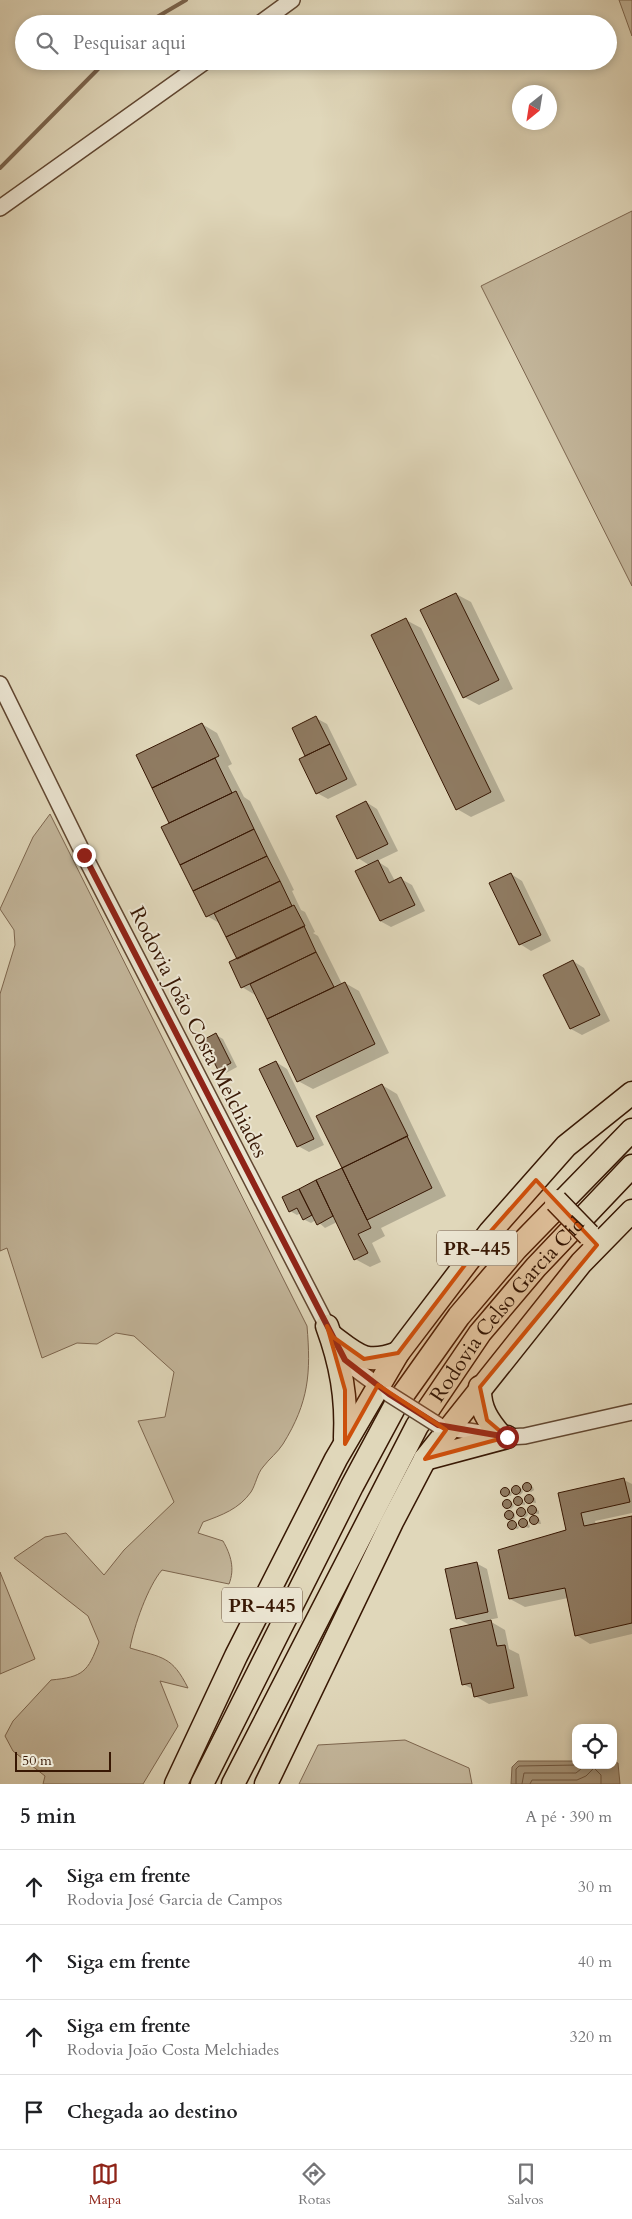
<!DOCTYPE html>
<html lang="pt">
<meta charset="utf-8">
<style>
body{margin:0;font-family:Cardo,serif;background:#f2f2f2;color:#202124}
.controls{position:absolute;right:15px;bottom:15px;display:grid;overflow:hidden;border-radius:10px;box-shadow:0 2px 8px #0003}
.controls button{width:45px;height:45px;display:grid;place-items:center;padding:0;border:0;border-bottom:1px solid #e0e0e0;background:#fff;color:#202124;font:25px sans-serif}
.compass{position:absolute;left:512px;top:85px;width:45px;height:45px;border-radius:50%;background:#fff;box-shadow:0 2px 8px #0003;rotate:210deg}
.scale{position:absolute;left:15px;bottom:12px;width:96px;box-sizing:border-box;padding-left:5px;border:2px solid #371703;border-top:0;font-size:14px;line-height:18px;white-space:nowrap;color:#371703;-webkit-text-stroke:4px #ebe5d2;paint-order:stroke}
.stop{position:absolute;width:15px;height:15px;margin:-11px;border:4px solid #8f2418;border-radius:50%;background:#fff}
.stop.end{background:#8f2418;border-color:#fff;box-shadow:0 1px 5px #0008}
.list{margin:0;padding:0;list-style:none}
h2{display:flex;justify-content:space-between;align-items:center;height:65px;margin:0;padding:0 20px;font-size:21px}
h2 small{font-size:16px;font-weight:400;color:#757577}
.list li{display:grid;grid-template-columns:32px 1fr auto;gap:15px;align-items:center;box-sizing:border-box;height:75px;padding:0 20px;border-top:1px solid #e0e0e0}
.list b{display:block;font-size:19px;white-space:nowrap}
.list p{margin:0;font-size:16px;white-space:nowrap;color:#757577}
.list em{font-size:16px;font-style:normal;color:#757577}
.icon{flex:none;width:28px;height:28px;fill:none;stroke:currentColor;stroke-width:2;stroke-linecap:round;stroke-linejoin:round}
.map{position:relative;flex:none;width:632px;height:1784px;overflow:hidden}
.search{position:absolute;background:#fff;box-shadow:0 2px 8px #0003;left:15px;right:15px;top:15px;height:55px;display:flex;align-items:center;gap:12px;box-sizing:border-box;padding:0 18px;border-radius:28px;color:#757577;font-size:19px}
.sheet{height:365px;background:#fff}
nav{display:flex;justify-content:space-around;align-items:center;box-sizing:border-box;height:70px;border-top:1px solid #e0e0e0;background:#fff;font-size:14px;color:#757577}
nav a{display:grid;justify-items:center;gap:2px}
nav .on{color:#8f2418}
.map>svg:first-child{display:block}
.green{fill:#c3b69b;stroke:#7d664f}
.water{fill:#a7967c;stroke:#7a634c}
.shadow{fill:#0003}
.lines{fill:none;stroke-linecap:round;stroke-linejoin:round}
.shore{stroke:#6f5640;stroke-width:1}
.stream{stroke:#7a634c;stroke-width:4}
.building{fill:#8f7b62;stroke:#371703}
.minor-casing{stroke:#614731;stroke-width:18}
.highway-casing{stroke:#371703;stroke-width:25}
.minor{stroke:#ebe5d2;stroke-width:15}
.highway{stroke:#e0d7ba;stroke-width:22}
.minor-bridge-casing{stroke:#614731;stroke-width:18;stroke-linecap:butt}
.highway-bridge-casing{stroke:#371703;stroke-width:25;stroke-linecap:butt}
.minor-bridge{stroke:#ebe5d2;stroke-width:15}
.highway-bridge{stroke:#e0d7ba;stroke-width:22}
.route{stroke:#8f2418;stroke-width:6}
.marked{fill:#cd4f0b;fill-opacity:0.2;stroke:#cd4f0b;stroke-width:4;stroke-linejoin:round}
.labels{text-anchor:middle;stroke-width:4;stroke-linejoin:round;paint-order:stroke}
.shield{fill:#ebe5d2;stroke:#6d5541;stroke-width:1}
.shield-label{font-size:20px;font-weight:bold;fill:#371703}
.street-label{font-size:21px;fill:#371703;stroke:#ebe5d2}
</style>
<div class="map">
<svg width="632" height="1784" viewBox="0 0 632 1784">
<rect width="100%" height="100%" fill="#e0d7ba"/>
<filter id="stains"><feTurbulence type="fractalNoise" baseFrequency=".004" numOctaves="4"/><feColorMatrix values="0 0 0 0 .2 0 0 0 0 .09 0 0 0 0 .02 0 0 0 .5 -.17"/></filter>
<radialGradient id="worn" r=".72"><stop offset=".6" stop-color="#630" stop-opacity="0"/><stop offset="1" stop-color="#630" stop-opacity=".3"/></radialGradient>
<path class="green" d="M619 0H632V36Z
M632 211V586L481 286Z
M50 814 307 1326C311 1373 309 1402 283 1444 278 1452 269 1459 263 1467 257 1474 256 1484 251 1492 239 1509 222 1515 203 1522L198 1533 223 1541C231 1555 235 1569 229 1584L162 1570C148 1586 134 1626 130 1648 163 1658 172 1656 188 1688L160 1681 178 1726 143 1784H43L45 1776 13 1751 5 1736 13 1721 51 1680C83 1677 88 1672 99 1642L88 1616 14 1558 45 1537 66 1533 104 1575 124 1550 174 1502 138 1421 165 1417 174 1372 134 1336 116 1333 97 1344 77 1343 42 1358 7 1248 0 1251V994L15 945 14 930 0 909 33 837Z
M0 1572 35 1659 0 1674Z
M405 1740 469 1768 472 1784H299L318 1745Z"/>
<path class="water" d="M518 1761H576V1765H613L614 1762 618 1763 620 1784H511L512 1767Z"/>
<path class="shadow" d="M456 594 471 602 513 689 479 705 464 697Z
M406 620 421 628 505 801 471 817 457 809Z
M316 718 327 724 357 785 328 799 317 793 307 757 293 729Z
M202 724 217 733 232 764 228 766 244 797 250 801 294 890 292 891 301 910 305 912 315 932 313 933 318 936 342 984 345 983 359 991 389 1053 313 1089 298 1081 257 996 242 987 238 959 221 924 207 916 171 824 138 755Z
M366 802 377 809 398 851 377 861 388 868 395 881 401 879 412 885 425 911 391 927 380 921 369 865 358 858Z
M511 874 522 881 551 941 531 951 520 944 491 884Z
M573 961 584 968 610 1021 582 1035 571 1029Z
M216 1035 223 1039 237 1067 226 1073 219 1069Z
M276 1062 287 1069 324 1145 309 1152 298 1146Z
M382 1085 397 1094 446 1196 381 1228 385 1236 372 1243 381 1262 370 1267 355 1259 337 1222 325 1228 316 1220 311 1223 303 1219 301 1213 297 1215 290 1211 316 1182 319 1184 344 1168Z
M624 1480 632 1484V1513L595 1521 596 1525 632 1517V1634L590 1644 576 1635 568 1598 525 1607 510 1599 567 1530 559 1494Z
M526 1484 533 1487 534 1490 531 1492 524 1487Z
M516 1487 522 1489 523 1492 520 1495 513 1490Z
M506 1489 512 1493 511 1496 504 1495 502 1491Z
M528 1496 535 1498 536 1503 528 1502 526 1498Z
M519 1498 525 1503V1505L517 1504 516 1500Z
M506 1501 513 1504 514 1506 511 1509 504 1504Z
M533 1507 539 1511V1514L531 1513 529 1509Z
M520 1509 527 1512 528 1515 525 1518 518 1513Z
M507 1516a4 4 0 1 1 8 0a4 4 0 1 1-8 0Z
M533 1517 540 1520 541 1524 533 1523 531 1519Z
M524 1520 530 1526 529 1528 522 1526 521 1522Z
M513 1522 519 1527 518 1529 511 1528 509 1524Z
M476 1563 487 1569 498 1618 488 1620 505 1630 509 1649 519 1654 528 1696 489 1704 475 1696 474 1690 463 1684 470 1625 457 1618Z"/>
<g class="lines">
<path class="shore" d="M516 1784V1769L519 1766 578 1765
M522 1784 524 1773H576L586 1765
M530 1784 532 1780H577L586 1776 594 1768 601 1775V1784"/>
<path class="stream" d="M145 24 186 0
M0 168 106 61"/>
</g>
<path class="building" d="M456 593 499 680 463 698 420 610Z
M406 618 491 792 456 810 371 635Z
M316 716 330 744 305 756 292 728Z
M202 723 219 756 152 788 136 755Z
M330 744 347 779 316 794 299 759Z
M215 758 232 793 169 823 152 788Z
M236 791 254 829 180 865 161 827Z
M366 801 388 844 357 859 336 816Z
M254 829 267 856 193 891 180 865Z
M267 856 280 881 206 917 193 891Z
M378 860 389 883 401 877 415 905 380 921 355 871Z
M511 873 541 935 519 945 489 883Z
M280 881 292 906 226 937 214 913Z
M294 905 305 926 237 959 226 937Z
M304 926 316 952 241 988 229 962Z
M316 952 334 987 267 1019 250 984Z
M573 960 600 1015 570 1029 543 975Z
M345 982 375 1044 297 1082 267 1019Z
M216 1033 231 1063 218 1070 203 1040Z
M276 1061 314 1139 297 1147 259 1069Z
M382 1084 408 1136 342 1168 316 1116Z
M407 1136 432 1188 367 1220 342 1168Z
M342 1168 371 1228 358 1234 368 1253 354 1260 316 1180Z
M316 1180 333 1216 317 1225 299 1189Z
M299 1189 312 1215 303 1220 297 1208 289 1212 282 1197Z
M624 1478 630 1502 581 1513 584 1526 632 1516V1623L575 1636 565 1588 509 1599 498 1550 566 1530 558 1493Z
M522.5 1487a4.5 4.5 0 1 1 9 0a4.5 4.5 0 1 1-9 0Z
M511.5 1490a4.5 4.5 0 1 1 9 0a4.5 4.5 0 1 1-9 0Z
M500.5 1492a4.5 4.5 0 1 1 9 0a4.5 4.5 0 1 1-9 0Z
M524.5 1499a4.5 4.5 0 1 1 9 0a4.5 4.5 0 1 1-9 0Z
M513.5 1501a4.5 4.5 0 1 1 9 0a4.5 4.5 0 1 1-9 0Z
M502.5 1504a4.5 4.5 0 1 1 9 0a4.5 4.5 0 1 1-9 0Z
M527.5 1510a4.5 4.5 0 1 1 9 0a4.5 4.5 0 1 1-9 0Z
M516.5 1512a4.5 4.5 0 1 1 9 0a4.5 4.5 0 1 1-9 0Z
M504.5 1515a4.5 4.5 0 1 1 9 0a4.5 4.5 0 1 1-9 0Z
M529.5 1520a4.5 4.5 0 1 1 9 0a4.5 4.5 0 1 1-9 0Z
M518.5 1523a4.5 4.5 0 1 1 9 0a4.5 4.5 0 1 1-9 0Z
M507.5 1525a4.5 4.5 0 1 1 9 0a4.5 4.5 0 1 1-9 0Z
M477 1562 488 1612 456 1619 445 1569Z
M491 1620 497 1646 505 1645 514 1688 474 1697 471 1683 462 1685 450 1629Z"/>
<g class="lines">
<g class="minor-casing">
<path id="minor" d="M259 24 292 0
M0 208 206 61
M0 684 84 855 341 1353 354 1368 384 1390
M442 1427 507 1437 525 1436 632 1412"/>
</g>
<g class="highway-casing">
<g id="highway">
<path d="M327 1326C341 1364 347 1398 345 1438"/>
<path d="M333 1337C358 1356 366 1365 398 1353"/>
<path d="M480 1387C479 1408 488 1421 501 1436"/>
<path d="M425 1459 507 1437"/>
<path d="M176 1784 236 1656 336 1459 398 1353 490 1232 566 1146 632 1093"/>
<path d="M202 1784 352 1486 395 1406 459 1316 516 1249 632 1130"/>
<path id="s1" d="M233 1784 417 1426 480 1333 536 1267 632 1166"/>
<path d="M266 1784 392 1522 425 1459 581 1263 632 1211"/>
</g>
</g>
<use href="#minor" class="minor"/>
<use href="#highway" class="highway"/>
<g class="minor-bridge-casing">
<path id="minor-bridge" d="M389 1394 438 1425"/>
</g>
<g class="highway-bridge-casing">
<path id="highway-bridge" d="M556 1201 589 1235"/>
</g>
<use href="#minor-bridge" class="minor-bridge"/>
<use href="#highway-bridge" class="highway-bridge"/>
</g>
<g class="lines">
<path class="route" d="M84 855 345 1360 389 1394 438 1425 507 1437"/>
</g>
<path class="marked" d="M536 1180 597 1245 480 1387 487 1420 507 1437 425 1459 446 1430 378 1385 345 1444V1390L327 1326 333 1337 364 1359 398 1353 490 1232Z"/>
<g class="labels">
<g class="shield">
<rect x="437" y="1230.5" width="80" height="35" rx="4"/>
<rect x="222" y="1587.5" width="80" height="35" rx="4"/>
</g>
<g class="shield-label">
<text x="477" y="1255">PR-445</text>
<text x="262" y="1612">PR-445</text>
</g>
<g class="street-label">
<text transform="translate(199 1032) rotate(63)" y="7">Rodovia João Costa Melchiades</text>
<text dy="7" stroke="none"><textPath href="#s1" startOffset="550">Rodovia Celso Garcia Cid</textPath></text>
</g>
</g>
<rect width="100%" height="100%" filter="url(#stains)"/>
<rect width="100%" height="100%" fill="url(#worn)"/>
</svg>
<div class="controls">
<button><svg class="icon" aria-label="locate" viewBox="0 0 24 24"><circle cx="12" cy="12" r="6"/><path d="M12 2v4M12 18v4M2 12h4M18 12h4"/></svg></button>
</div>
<svg class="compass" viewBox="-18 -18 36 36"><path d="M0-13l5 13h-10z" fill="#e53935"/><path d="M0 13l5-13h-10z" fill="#757577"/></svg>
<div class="scale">50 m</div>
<div class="stop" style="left:507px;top:1437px"></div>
<div class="stop end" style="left:84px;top:855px"></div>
<div class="search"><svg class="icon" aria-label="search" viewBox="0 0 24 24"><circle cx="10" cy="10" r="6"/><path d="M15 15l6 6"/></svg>Pesquisar aqui</div>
</div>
<section class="sheet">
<h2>5 min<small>A pé · 390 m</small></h2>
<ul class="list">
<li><svg class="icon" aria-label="ahead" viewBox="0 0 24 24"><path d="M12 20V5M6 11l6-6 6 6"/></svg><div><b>Siga em frente</b><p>Rodovia José Garcia de Campos</p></div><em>30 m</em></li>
<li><svg class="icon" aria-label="ahead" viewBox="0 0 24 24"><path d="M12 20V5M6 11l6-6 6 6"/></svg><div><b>Siga em frente</b></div><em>40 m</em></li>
<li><svg class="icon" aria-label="ahead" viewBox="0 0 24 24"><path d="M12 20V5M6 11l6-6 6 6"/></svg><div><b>Siga em frente</b><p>Rodovia João Costa Melchiades</p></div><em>320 m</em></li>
<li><svg class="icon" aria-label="arrive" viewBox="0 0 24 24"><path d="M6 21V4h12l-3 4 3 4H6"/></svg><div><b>Chegada ao destino</b></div></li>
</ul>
</section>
<nav>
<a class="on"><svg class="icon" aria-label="map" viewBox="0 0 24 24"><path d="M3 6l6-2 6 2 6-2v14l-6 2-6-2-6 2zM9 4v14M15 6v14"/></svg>Mapa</a>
<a><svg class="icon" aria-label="directions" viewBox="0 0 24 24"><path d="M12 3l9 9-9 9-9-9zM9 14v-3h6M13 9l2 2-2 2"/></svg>Rotas</a>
<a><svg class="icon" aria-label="saved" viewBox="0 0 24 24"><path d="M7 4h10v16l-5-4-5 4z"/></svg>Salvos</a>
</nav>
